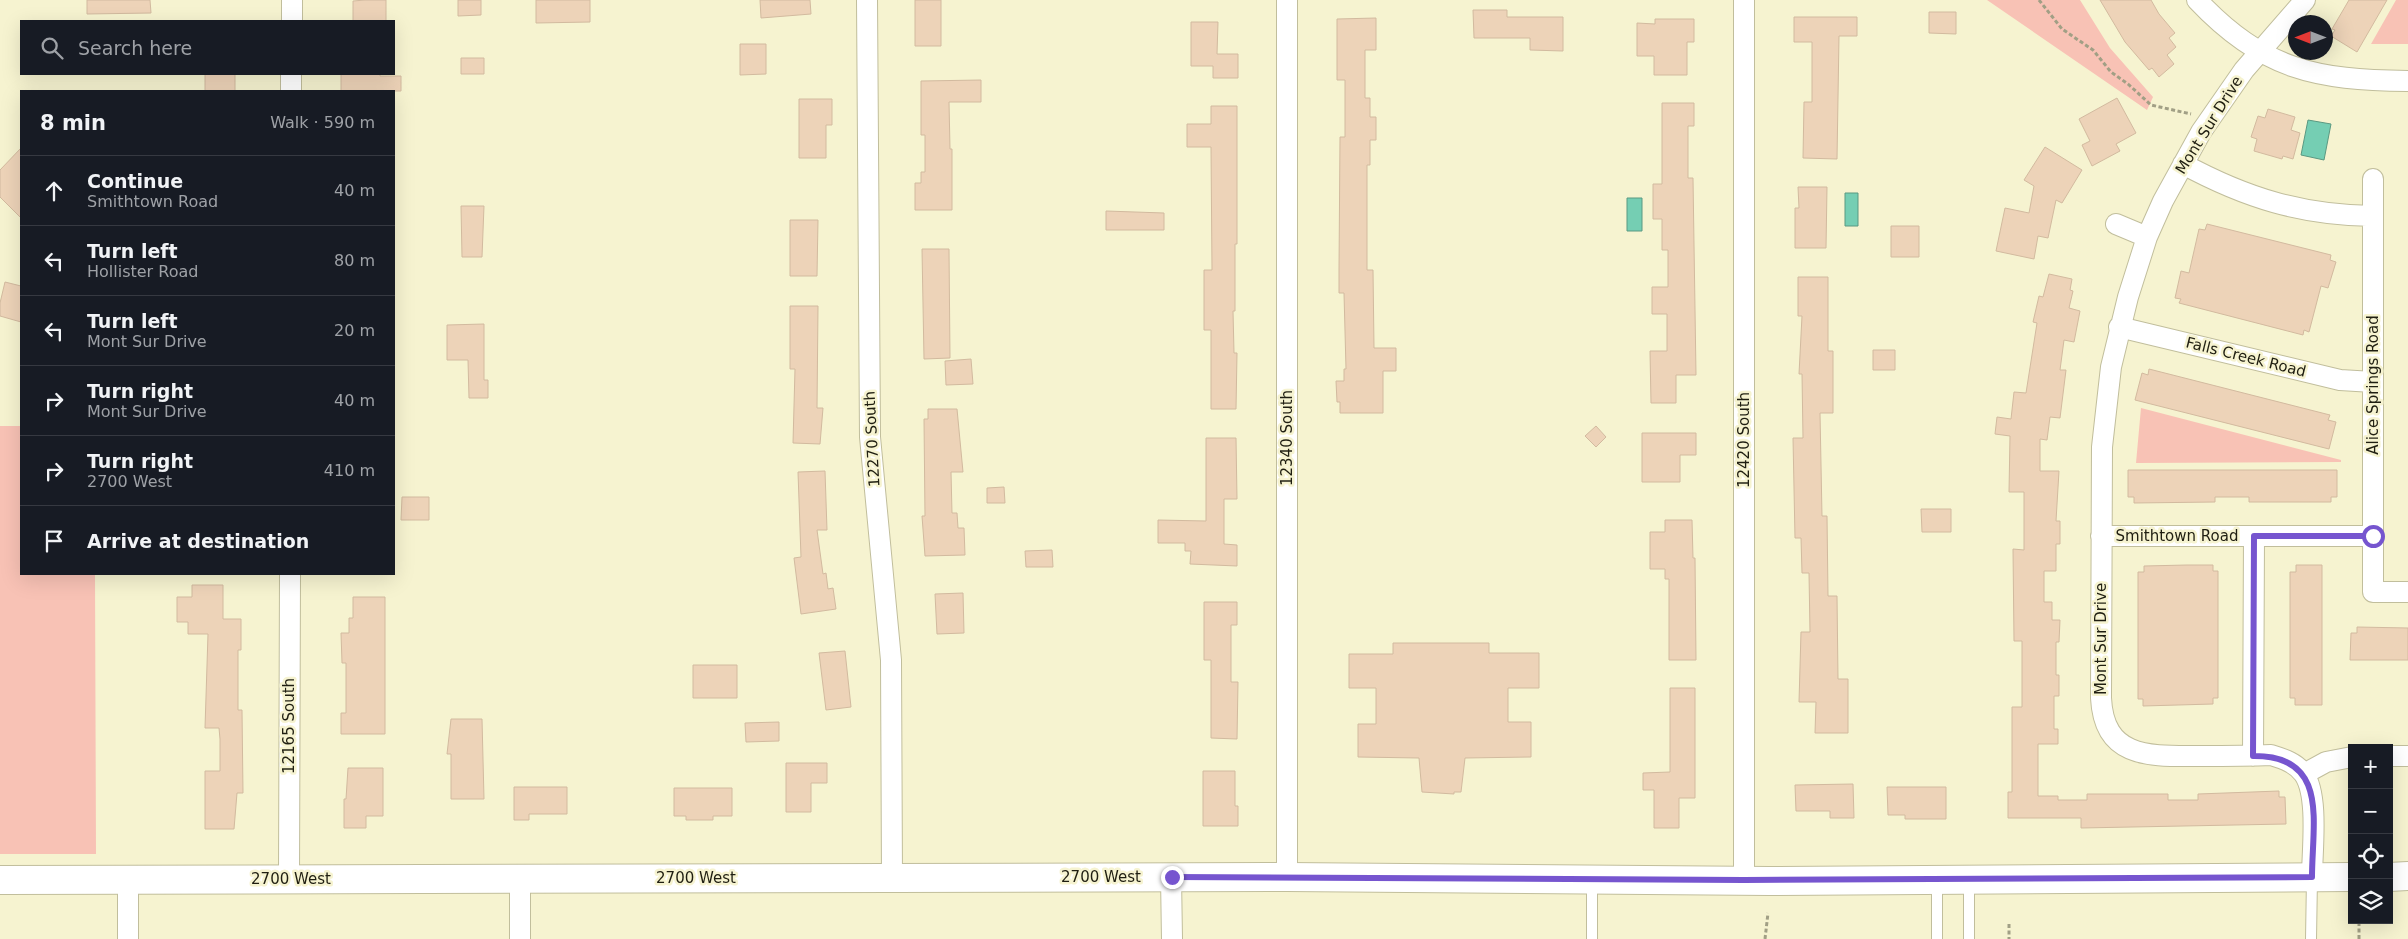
<!DOCTYPE html>
<meta charset="utf-8">
<style>
body{margin:0;font-family:"DejaVu Sans",sans-serif;background:#20242c;color:#f1f3f6}
.controls{position:absolute;right:15px;bottom:15px;display:grid;overflow:hidden;border-radius:0px;box-shadow:0 5px 20px #0002}
.controls button{width:45px;height:45px;display:grid;place-items:center;padding:0;border:0;border-bottom:1px solid #363941;background:#171b24;color:#f1f3f6;font:25px sans-serif}
.compass{position:absolute;left:2288px;top:15px;width:45px;height:45px;border-radius:50%;background:#171b24;box-shadow:0 5px 20px #0002;rotate:270deg}
.stop{position:absolute;width:15px;height:15px;margin:-11px;border:4px solid #7655cf;border-radius:50%;background:#fff}
.stop.end{background:#7655cf;border-color:#fff;box-shadow:0 1px 5px #0008}
.list{margin:0;padding:0;list-style:none}
h2{display:flex;justify-content:space-between;align-items:center;height:65px;margin:0;padding:0 20px;font-size:21px}
h2 small{font-size:16px;font-weight:400;color:#9ea1a6}
.list li{display:grid;grid-template-columns:32px 1fr auto;gap:15px;align-items:center;box-sizing:border-box;height:70px;padding:0 20px;border-top:1px solid #363941}
.list b{display:block;font-size:19px;white-space:nowrap}
.list p{margin:0;font-size:16px;white-space:nowrap;color:#9ea1a6}
.list em{font-size:16px;font-style:normal;color:#9ea1a6}
.icon{flex:none;width:28px;height:28px;fill:none;stroke:currentColor;stroke-width:2;stroke-linecap:round;stroke-linejoin:round}
.map{position:relative;flex:none;width:2408px;height:939px;overflow:hidden}
.search{position:absolute;background:#171b24;box-shadow:0 5px 20px #0002;left:20px;top:20px;width:375px;height:55px;display:flex;align-items:center;gap:12px;box-sizing:border-box;padding:0 18px;border-radius:0px;color:#9ea1a6;font-size:19px}
.panel{position:absolute;background:#171b24;box-shadow:0 5px 20px #0002;left:20px;top:90px;width:375px;height:485px;border-radius:0px}
.map>svg:first-child{display:block}
.green{fill:#f8c2b5}
.water{fill:#75ceb3;stroke:#5b9982}
.building{fill:#edd3b8;stroke:#d2ba9f}
.lines{fill:none;stroke-linecap:round;stroke-linejoin:round}
.service-casing{stroke:#c1be9c;stroke-width:12}
.minor-casing{stroke:#c1be9c;stroke-width:22}
.secondary-casing{stroke:#c1be9c;stroke-width:30}
.path{stroke:#a19f85;stroke-width:3;stroke-dasharray:4 2.5;stroke-linecap:butt}
.service{stroke:#fff;stroke-width:10}
.minor{stroke:#fff;stroke-width:20}
.secondary{stroke:#fff;stroke-width:28}
.route{stroke:#7655cf;stroke-width:6}
.labels{text-anchor:middle;stroke-width:5;stroke-linejoin:round;paint-order:stroke}
.street-label{font-size:15px;fill:#1f1e11;stroke:#f6f3d0}
</style>
<div class="map">
<svg width="2408" height="939" viewBox="0 0 2408 939">
<rect width="100%" height="100%" fill="#f6f3d0"/>
<path class="green" d="M1987 0H2080L2110 48 2153 97 2147 110Z
M2396 0H2408V44H2371Z
M2141 408 2341 460V462L2136 463Z
M0 426H21V574H95L96 854H0Z"/>
<path class="water" d="M2308 120 2331 124 2324 160 2301 155Z
M1845 193H1858V226H1845Z
M1627 198H1642V231H1627Z"/>
<path class="building" d="M87 0H150L151 13 87 14Z
M365 0H386V21H353V1Z
M458 0H481V15L458 16Z
M536 0H590V22L536 23Z
M760 0H810L811 14 761 18Z
M915 0H941V46H915Z
M2100 0H2151L2159 14 2175 33 2169 38 2176 47 2167 55 2174 64 2159 77 2152 68 2149 70 2125 42Z
M2349 0H2387L2357 52 2331 36 2335 30 2332 29Z
M1473 10H1507V17H1563V51L1530 50V38H1474Z
M1929 12H1956V34L1929 33Z
M1794 17H1857V36H1839L1837 159 1803 158 1804 102H1812V42H1794Z
M1376 18V50H1365V98H1370V117H1376V140H1370V165H1367V270H1373L1374 348H1396V371H1383V413H1340V402H1337L1336 381H1344V369H1346L1344 293H1339V270L1340 137H1345V80H1337V19Z
M1655 19H1694V42H1687V75H1654V56H1637V23L1655 24Z
M1191 22H1218L1217 54H1238V78H1213V66H1191Z
M740 44H766V74L740 75Z
M461 58H484V74H461Z
M205 74H235V91H205Z
M341 74H380V76H401V91H341Z
M981 80V102H949L950 149H952V210H915V183H921V172H925V135H921V81Z
M2117 98 2136 133 2116 144 2120 151 2092 166 2082 145 2090 141 2079 119Z
M799 99H832V125H826V158H799Z
M1662 103H1694V126H1688V178H1693L1696 375H1676V403H1651L1650 351H1667V314H1652V287H1668V250H1662V219H1653V184H1662Z
M1211 106H1237V244H1235V311H1233L1234 353H1237L1236 409H1211V330H1204V270H1212L1211 147H1187V124H1211Z
M2268 109 2295 117 2291 130 2300 133 2293 159 2283 156 2282 159 2254 151 2257 139 2251 137 2258 116 2265 118Z
M2045 147 2082 170 2062 203 2056 200 2048 238 2038 236 2034 259 1996 251 2005 208 2029 213 2034 186 2024 180Z
M21 148V218L0 197V170Z
M1798 187H1827L1826 248H1795V208H1799Z
M461 206H484L482 257H462Z
M1106 211 1164 213V230H1106Z
M790 220H818L817 276H790Z
M2207 224 2331 255 2330 260 2336 262 2328 288 2321 286 2309 332 2304 330 2303 335 2179 303 2181 299 2175 298 2181 271 2189 273 2199 229 2205 230Z
M1891 226H1919V257H1891Z
M922 249H949L950 358 924 359Z
M2049 274 2072 279 2070 290 2073 291 2069 308 2080 311 2074 342 2064 340 2060 370H2066L2060 418 2050 417 2047 440 2040 439V471H2059L2056 521H2060V544H2056V571H2044V602H2052V620H2060L2059 642H2056V675H2059V696H2054V729H2058V744H2038V796H2058V800H2087V794H2168V800H2198V794L2279 791V797H2285L2286 824 2081 828V818H2008V792H2012V707H2022V641H2014L2013 549 2024 550V492H2009L2010 436 1995 434 1997 417 2011 419 2014 392 2026 393 2037 323 2033 322 2039 296 2043 297Z
M1798 277H1828V351H1833V413H1820L1822 516H1827L1828 596H1837L1838 679H1848V733H1815L1816 702H1799L1801 632H1810L1809 573H1802L1801 538H1795L1793 438H1803L1802 374H1799L1802 316H1798Z
M5 282 21 286V322L0 316V303Z
M790 306H818L817 408H823L820 444 793 443 795 369H790Z
M484 324V380H488V398H469L468 360H447V325Z
M1873 350H1895V370H1873Z
M971 359 973 384 946 385 945 361Z
M2149 369 2330 415 2328 420 2336 422 2329 449 2135 400 2142 373 2148 375Z
M928 409H957L963 472H951L952 513H957L958 528H964L965 555 925 556 922 516H925L924 419H928Z
M1596 426 1606 437 1596 447 1585 436Z
M1642 433H1696V455H1680V482H1642Z
M1206 438H1236L1237 499H1224V544L1237 545V566L1190 564 1191 551H1185V543H1158V520L1206 521Z
M2128 470H2337V497H2331V502H2249V497H2215V502L2134 503V497H2128Z
M825 471 827 530H817L823 574 826 573 828 589 833 588 836 609 801 614 794 558 801 557 798 472Z
M1004 487 1005 503H987V488Z
M402 497H429V520H401Z
M1921 509H1951V532H1922Z
M1665 520H1692L1693 558H1695L1696 660H1669V579H1665V569H1650V532H1665Z
M1052 550 1053 567H1026L1025 551Z
M2187 565H2213V571H2218V698H2213V704L2143 706V699H2138V572H2144V566Z
M2296 565H2322V705H2295V698H2290V572H2296Z
M192 585H223V619H241V650H238V710H242L243 793H237L234 829H205V771H220V739L219 728H205L208 634H188V622H177V597H192Z
M963 593 964 633 937 634 935 594Z
M353 597H385V734H341V713H346V663H342L341 633H349V618H353Z
M1204 602H1237V625H1231V682H1238L1237 739 1211 738V660H1204Z
M2357 627 2408 628V660H2350L2351 633H2357Z
M1393 643H1489V653H1539V688H1508V722H1531V757L1465 758 1461 792H1454V794L1422 792 1419 758 1358 757V724H1376V688H1349V654H1393Z
M845 651 851 707 826 710 819 653Z
M693 665H737V698H693Z
M1670 688H1695V798H1679V828H1654V790H1643V773L1670 772Z
M451 719H482L484 799H451V754H447Z
M779 722V741L746 742 745 723Z
M786 763H827V783H811V812H786Z
M348 768H383V816H366V828H344V799H346Z
M1203 771H1235V806H1238V826H1203Z
M1853 784 1854 818H1830V811H1796L1795 785Z
M514 787H567V814H529V820H514Z
M1887 787H1946V819H1905V815H1888Z
M674 788H732V816H713V820H686V816H674Z"/>
<g class="lines">
<g class="service-casing">
<path id="service" d="M1592 880V939
M1937 939V880
M1969 939V880
M2311 939 2312 878"/>
</g>
<g class="minor-casing">
<path id="minor" d="M867 0 870 437 891 660 892 877
M1287 0V877
M1744 0V881
M2197 0C2263 70 2316 80 2408 81
M2305 0 2244 70 2201 132 2163 201 2147 237 2128 297 2111 367 2102 447 2101 698C2104 759 2150 756 2198 756 2222 756 2247 756 2271 755 2284 759 2296 763 2304 774 2319 796 2312 851 2312 877
M292 21V0
M291 91V74
M2183 164C2246 198 2301 215 2373 216
M2373 179V592H2408
M2116 224 2147 237
M2119 327 2340 380 2373 382
M2101 536H2373
M2253 756 2254 536
M2389 756H2408
M2304 774 2326 762 2352 757
M1171 877 1172 939
M289 879 290 574
M128 939V880
M520 939V878"/>
</g>
<g class="secondary-casing">
<path id="secondary" d="M2389 877 2408 876
M0 880 1287 877 1769 881 2352 877"/>
</g>
<path class="path" d="M2039 0 2062 29 2093 50 2111 72 2128 84 2151 105 2191 114
M2359 922V939
M2009 924V939
M1765 939 1768 913"/>
<use href="#service" class="service"/>
<use href="#minor" class="minor"/>
<use href="#secondary" class="secondary"/>
</g>
<g class="lines">
<path class="route" d="M1172 877 1744 880 2312 877C2312 823 2330 755 2253 756L2254 536H2373"/>
</g>
<g class="labels">
<g class="street-label">
<text transform="translate(2209 125) rotate(-58)" y="5">Mont Sur Drive</text>
<text transform="translate(2246 357) rotate(14)" y="5">Falls Creek Road</text>
<text transform="translate(2373 385) rotate(-90)" y="5">Alice Springs Road</text>
<text transform="translate(1287 438) rotate(-90)" y="5">12340 South</text>
<text transform="translate(872 439) rotate(-93)" y="5">12270 South</text>
<text transform="translate(1744 440) rotate(-90)" y="5">12420 South</text>
<text x="2177" y="541">Smithtown Road</text>
<text transform="translate(2101 639) rotate(-90)" y="5">Mont Sur Drive</text>
<text transform="translate(289 726) rotate(-90)" y="5">12165 South</text>
<text x="1101" y="882">2700 West</text>
<text x="696" y="883">2700 West</text>
<text x="291" y="884">2700 West</text>
</g>
</g>
</svg>
<div class="controls">
<button>+</button>
<button>−</button>
<button><svg class="icon" aria-label="locate" viewBox="0 0 24 24"><circle cx="12" cy="12" r="6"/><path d="M12 2v4M12 18v4M2 12h4M18 12h4"/></svg></button>
<button><svg class="icon" aria-label="layers" viewBox="0 0 24 24"><path d="M12 4l9 5-9 5-9-5zM3 14l9 5 9-5"/></svg></button>
</div>
<svg class="compass" viewBox="-18 -18 36 36"><path d="M0-13l5 13h-10z" fill="#e53935"/><path d="M0 13l5-13h-10z" fill="#9ea1a6"/></svg>
<div class="stop" style="left:2373px;top:536px"></div>
<div class="stop end" style="left:1172px;top:877px"></div>
<div class="search"><svg class="icon" aria-label="search" viewBox="0 0 24 24"><circle cx="10" cy="10" r="6"/><path d="M15 15l6 6"/></svg>Search here</div>
<section class="panel">
<h2>8 min<small>Walk · 590 m</small></h2>
<ul class="list">
<li><svg class="icon" aria-label="ahead" viewBox="0 0 24 24"><path d="M12 20V5M6 11l6-6 6 6"/></svg><div><b>Continue</b><p>Smithtown Road</p></div><em>40 m</em></li>
<li><svg class="icon" aria-label="left" viewBox="0 0 24 24"><path d="M17 20v-9H6M10 6l-5 5 5 5"/></svg><div><b>Turn left</b><p>Hollister Road</p></div><em>80 m</em></li>
<li><svg class="icon" aria-label="left" viewBox="0 0 24 24"><path d="M17 20v-9H6M10 6l-5 5 5 5"/></svg><div><b>Turn left</b><p>Mont Sur Drive</p></div><em>20 m</em></li>
<li><svg class="icon" aria-label="right" viewBox="0 0 24 24"><path d="M7 20v-9h11M14 6l5 5-5 5"/></svg><div><b>Turn right</b><p>Mont Sur Drive</p></div><em>40 m</em></li>
<li><svg class="icon" aria-label="right" viewBox="0 0 24 24"><path d="M7 20v-9h11M14 6l5 5-5 5"/></svg><div><b>Turn right</b><p>2700 West</p></div><em>410 m</em></li>
<li><svg class="icon" aria-label="arrive" viewBox="0 0 24 24"><path d="M6 21V4h12l-3 4 3 4H6"/></svg><div><b>Arrive at destination</b></div></li>
</ul>
</section>
</div>
